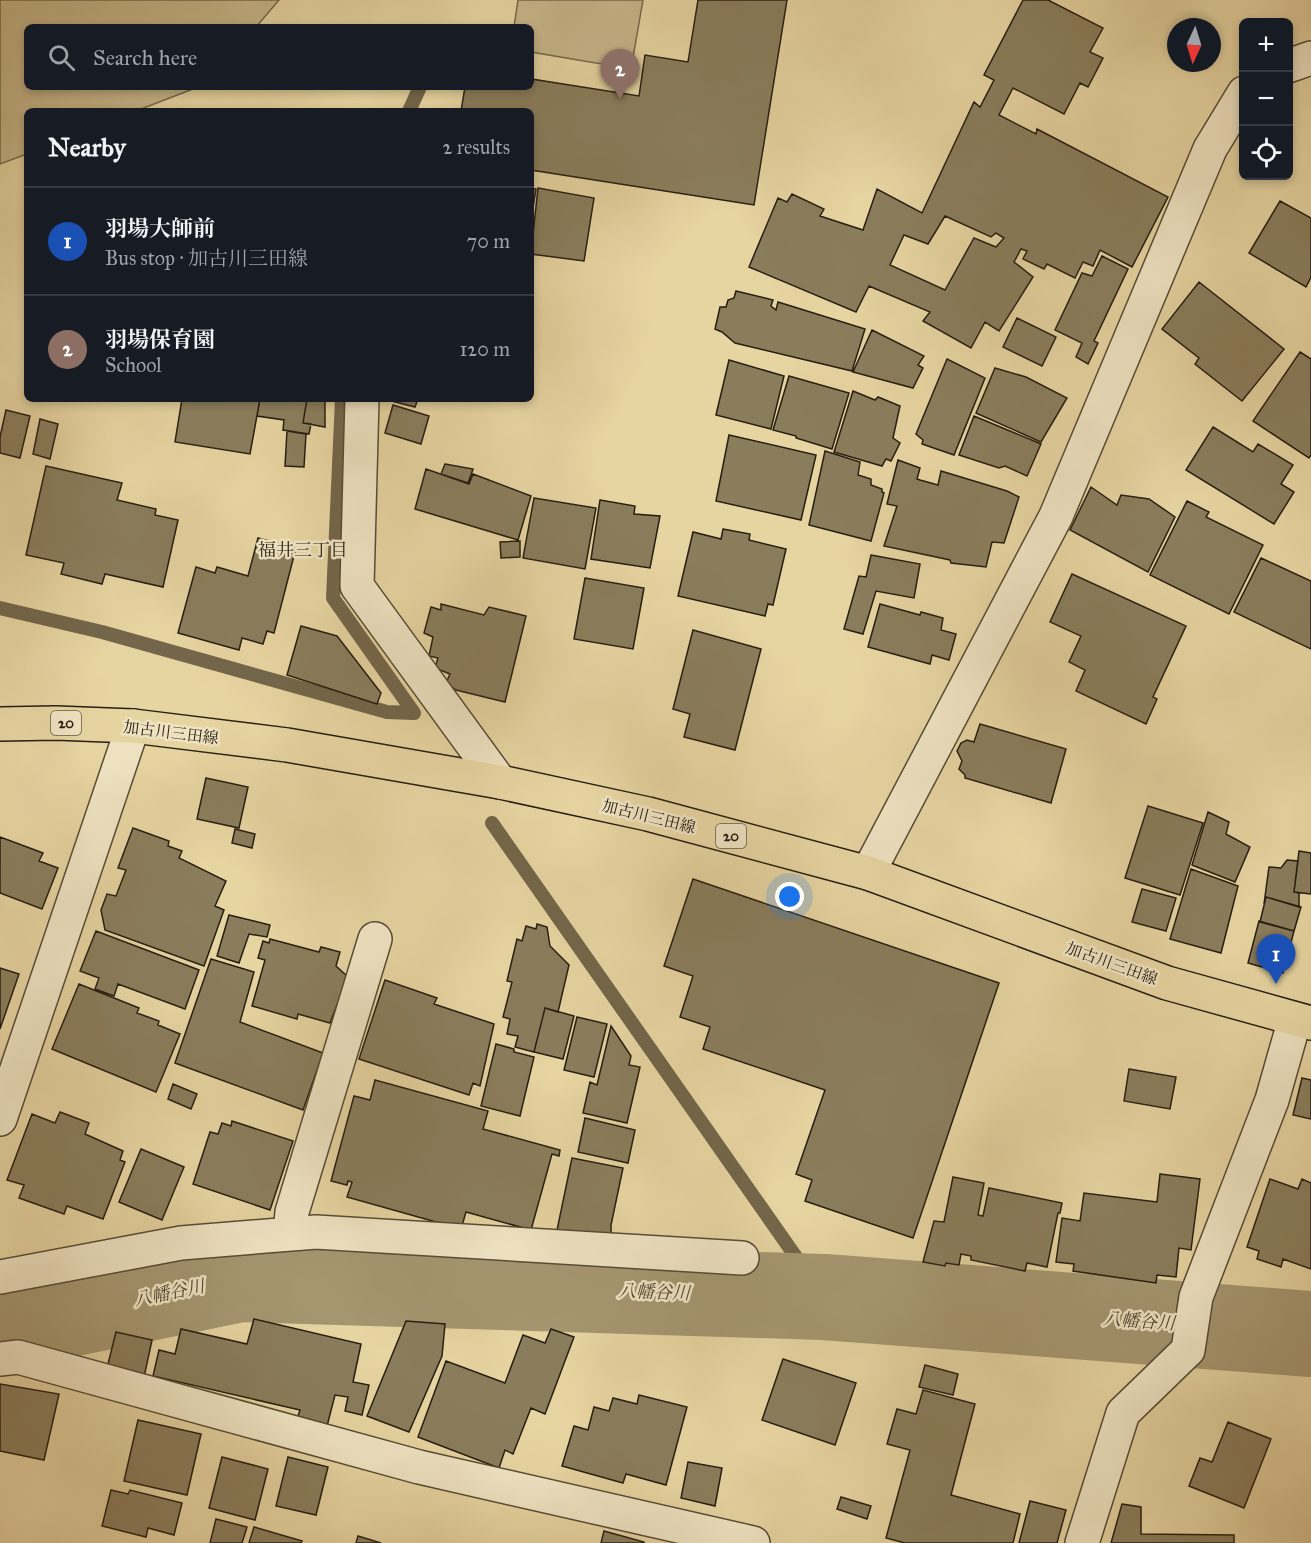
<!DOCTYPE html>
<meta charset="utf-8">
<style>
body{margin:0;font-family:"IM FELL Great Primer","Noto Serif JP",serif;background:#20242c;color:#f1f3f6}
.controls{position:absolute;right:18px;top:18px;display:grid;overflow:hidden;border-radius:9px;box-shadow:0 3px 9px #0003}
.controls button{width:54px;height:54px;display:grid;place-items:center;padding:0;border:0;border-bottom:2px solid #363941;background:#171b24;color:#f1f3f6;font:30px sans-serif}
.compass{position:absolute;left:1167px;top:18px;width:54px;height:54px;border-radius:50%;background:#171b24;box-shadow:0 3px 9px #0003;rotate:184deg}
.you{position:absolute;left:790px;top:897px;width:21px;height:21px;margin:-15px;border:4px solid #fff;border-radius:50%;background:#1a73e8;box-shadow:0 0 0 9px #1a73e833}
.badge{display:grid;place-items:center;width:39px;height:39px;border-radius:50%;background:#c59692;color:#fff;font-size:20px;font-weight:700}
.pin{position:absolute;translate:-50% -50px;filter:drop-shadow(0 2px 3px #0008)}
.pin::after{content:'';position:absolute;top:32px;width:21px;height:18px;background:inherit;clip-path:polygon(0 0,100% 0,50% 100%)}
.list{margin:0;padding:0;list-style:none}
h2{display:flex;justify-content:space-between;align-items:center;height:78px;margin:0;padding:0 24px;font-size:26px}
h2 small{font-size:20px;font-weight:400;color:#9ea1a6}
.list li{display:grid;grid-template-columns:39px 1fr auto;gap:18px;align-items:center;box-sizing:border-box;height:108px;padding:0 24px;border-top:2px solid #363941}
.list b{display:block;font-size:22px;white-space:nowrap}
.list p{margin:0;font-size:20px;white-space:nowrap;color:#9ea1a6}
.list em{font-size:20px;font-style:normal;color:#9ea1a6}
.icon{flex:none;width:33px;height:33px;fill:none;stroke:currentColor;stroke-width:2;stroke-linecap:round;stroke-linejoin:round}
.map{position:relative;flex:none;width:1311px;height:1543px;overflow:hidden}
.search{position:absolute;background:#171b24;box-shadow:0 3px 9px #0003;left:24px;top:24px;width:510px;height:66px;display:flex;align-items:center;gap:15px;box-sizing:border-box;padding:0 21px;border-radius:9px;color:#9ea1a6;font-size:22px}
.panel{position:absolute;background:#171b24;box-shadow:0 3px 9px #0003;left:24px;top:108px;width:510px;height:294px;border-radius:9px}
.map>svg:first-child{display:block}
.green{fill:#c6b589;stroke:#766a4e;stroke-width:1.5}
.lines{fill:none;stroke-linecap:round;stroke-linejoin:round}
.stream{stroke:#73664a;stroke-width:14}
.river{stroke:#a59670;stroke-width:86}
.building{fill:#8a7d5c;stroke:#271e12;stroke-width:1.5;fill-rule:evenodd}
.minor-casing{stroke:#574c36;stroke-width:36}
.major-casing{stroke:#271e12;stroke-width:36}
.minor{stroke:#efe3c2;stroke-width:33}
.major{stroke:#e6d4a1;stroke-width:33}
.labels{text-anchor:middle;stroke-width:5;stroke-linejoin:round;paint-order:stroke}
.shield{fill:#efe3c2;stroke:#635947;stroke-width:1.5}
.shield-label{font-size:15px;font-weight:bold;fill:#271e12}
.street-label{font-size:16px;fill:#271e12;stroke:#efe3c2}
.neighbourhood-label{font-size:18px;fill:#271e12;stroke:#efe3c2}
.water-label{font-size:18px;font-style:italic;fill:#534833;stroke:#efe3c2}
</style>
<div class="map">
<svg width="1311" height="1543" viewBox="0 0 1311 1543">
<rect width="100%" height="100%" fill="#e6d4a1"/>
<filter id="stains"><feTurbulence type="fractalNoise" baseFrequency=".00333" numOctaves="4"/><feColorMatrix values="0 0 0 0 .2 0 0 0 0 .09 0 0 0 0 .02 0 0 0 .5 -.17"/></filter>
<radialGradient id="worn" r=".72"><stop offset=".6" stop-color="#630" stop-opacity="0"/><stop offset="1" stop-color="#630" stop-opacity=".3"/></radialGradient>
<path class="green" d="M0 0H279L256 27H27V87H198L136 111H27V154L0 164Z
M518 0H643L631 69 531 52V27H514Z"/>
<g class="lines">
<path class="stream" d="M409 111 420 87
M342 399 333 598 414 713
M0 608 102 632 387 712 414 713
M492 823 824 1297"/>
<path class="river" d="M0 1328 240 1279 824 1297 1311 1334"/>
</g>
<path class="building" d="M698 0H787L754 205 531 170V111H461L465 87H531V79L639 96 645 55 688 62Z
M1023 0H1048L1103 28 1090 52 1103 58 1088 87 1080 83 1064 114 1013 88 999 115 1036 134 1037 129 1168 197 1132 267 1100 250 1093 266 1083 262 1075 278 1047 264 1044 269 1023 259 1027 251 1021 249 1014 262 1033 277 999 331 985 322 971 348 923 321 930 312 869 286 856 312 749 267 778 198 787 202 792 194 824 209 820 216 863 230 877 189 922 213 974 102 980 107 994 80 984 75ZM945 216 991 237 996 233 1004 238 996 247 974 238 945 290 890 265 904 235 928 244Z
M531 188 536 189 531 220Z
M538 188 594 198 584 261 531 254Z
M1280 201 1311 218V277L1306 287 1249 253Z
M1102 256 1128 269 1094 341 1098 343 1088 364 1076 357 1082 343 1055 330 1082 273 1092 276Z
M1199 282 1284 349 1242 401 1195 364 1199 358 1162 329Z
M736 291 773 300 771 306 776 310 778 302 865 329 852 371 735 343 722 332 715 329 720 307H726L728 300 734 298Z
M1017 318 1056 337 1042 366 1003 347Z
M872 330 924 356 918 365 923 368 913 388 853 372Z
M1300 352 1311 359V455L1309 458 1253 421Z
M947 359 985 378 954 455 922 444 923 440 916 434Z
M729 360 784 376 771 429 716 415Z
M995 368 1026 377 1067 398 1041 442 976 413Z
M789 376 849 393 832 449 796 438V436L773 430Z
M853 391 875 400 878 397 900 406 893 438 900 443 891 461 886 459 882 466 834 452Z
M182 399H260L250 454 175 442Z
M260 399H307L303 423 311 424 309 434 283 430 284 420 257 416Z
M307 399H325V427L303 423Z
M391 399H418L415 407 391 401Z
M393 405 429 416 421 444 385 433Z
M6 410 30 416 20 458 0 453V437Z
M974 416 1041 444 1027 476 1005 466 999 468 959 455Z
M40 419 58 424 50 459 33 454Z
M1213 427 1253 452 1258 444 1293 465 1281 484 1294 492 1274 524 1186 470Z
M287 431 306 434 304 467 285 466Z
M729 435 816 455 801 520 716 501Z
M825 451 860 462 858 475 871 479V485L882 489V492L884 493 871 541 809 525Z
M898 460 920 468 917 479 920 480 938 485 941 471 1007 491 1019 497 1004 543 992 542 986 567 951 563 950 560 884 546 897 506 887 504Z
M445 464 473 469 468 483 441 474Z
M46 466 122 483 117 500 156 509 155 515 178 520 163 587 105 574 102 584 61 574 64 563 26 555Z
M426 469 469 484 473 474 531 496 518 540 415 509Z
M1091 487 1117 505 1121 495 1149 499 1175 517 1148 572 1070 530Z
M534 498 596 508 585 569 523 558Z
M600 500 635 506 634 514 660 516 650 568 591 559Z
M1187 501 1209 512 1206 517 1263 545 1229 614 1150 575Z
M723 529 750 534 749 540 786 549 773 605 768 604 765 616 678 596 693 532 721 539Z
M258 538 296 548 274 633 267 631 263 644 242 638 239 650 178 633 196 567 215 573 217 567 248 576Z
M520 541V557L501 558 500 542Z
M871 555 920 564 914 598 876 591 863 634 844 629 859 576 866 577Z
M1261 558 1311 581V649L1234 612Z
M1072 574 1186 626 1153 697 1157 699 1146 724 1076 691 1085 670 1069 662 1081 636 1050 622Z
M585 578 644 588 633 649 574 639Z
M441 604 484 615 489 607 526 616 505 702 456 690 446 683 450 674 435 668 438 658 429 656 433 637 424 633 431 607 441 610Z
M880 604 920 615 921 612 943 618 941 630 956 634 949 660 932 655 930 664 868 647Z
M301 626 337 636 381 693 377 704 287 675Z
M693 630 761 649 735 750 684 737 690 714 673 709Z
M980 724 1066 749 1051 803 965 778V775L959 769 962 761 957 751 961 743 967 740 974 742Z
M206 778 248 787 239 828 197 819Z
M1148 806 1203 823 1180 895 1125 878Z
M1208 812 1229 822 1226 834 1250 847 1235 882 1192 865Z
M133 828 169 841 168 846 182 851 179 858 226 881 215 906 224 910 204 966 105 930 101 910 107 894 116 896 126 870 118 868Z
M235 829 255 834 252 848 232 843Z
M0 837 43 853 39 861 58 868 42 909 0 893Z
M1299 851 1311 853V894L1294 892Z
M1287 860 1298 861 1294 892 1299 893V907L1266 897 1264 904 1269 867 1281 868Z
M1191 869 1238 886 1221 953 1170 939Z
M693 879 999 983 913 1238 805 1201 812 1180 796 1174 825 1090 703 1049 710 1027 680 1017 693 976 664 966Z
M1142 889 1176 898 1166 931 1132 922Z
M1266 897 1301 907 1294 931 1260 922Z
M229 915 270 925 267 937 249 934 239 963 217 956Z
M1259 921 1294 931 1283 973 1248 963Z
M537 924 547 927 550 946 569 965 558 1012 545 1008 534 1052 515 1047 518 1036 507 1034 510 1019 503 1017 512 982 507 981 517 939 522 941 526 926 536 929Z
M96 931 199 970 185 1009 118 984 114 996 95 989 99 978 80 971Z
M270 939 319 952 321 947 340 952 336 966 348 977 330 1023 298 1014 297 1019 252 1006 265 960 258 958 263 941 269 943Z
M211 959 254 972 240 1022 323 1053 303 1110 175 1063Z
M0 968 19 974 0 1029Z
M385 980 437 998 434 1004 494 1024 480 1086 473 1083 469 1095 359 1059Z
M79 984 139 1008 137 1013 159 1021 158 1025 180 1034 156 1092 52 1049Z
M545 1008 574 1016 563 1059 534 1052Z
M577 1017 607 1024 594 1077 564 1070Z
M611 1026 631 1056 629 1065 640 1067 627 1123 583 1113 590 1082 597 1085Z
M496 1044 514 1049V1052L534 1057 520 1116 481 1106Z
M1129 1069 1176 1077 1170 1109 1124 1101Z
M1302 1078 1311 1080V1119L1293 1115Z
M375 1080 488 1111 483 1129 560 1150 559 1156 552 1154 531 1230 466 1212 461 1229 347 1197 352 1182 348 1181 347 1185 331 1181 354 1096 370 1100Z
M173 1084 197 1094 191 1109 168 1099Z
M60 1112 89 1123 85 1134 123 1151 120 1160 125 1162 103 1219 67 1206 64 1214 19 1198 24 1185 7 1180 32 1114 55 1123Z
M585 1118 635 1130 628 1163 578 1152Z
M232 1121 293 1141 270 1210 193 1184 210 1132 218 1134 222 1123 231 1126Z
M141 1149 184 1167 162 1220 119 1202Z
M572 1158 623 1168 611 1225V1240L556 1235Z
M1160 1174 1200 1179 1191 1250 1179 1248 1176 1277 1157 1275 1156 1283 1073 1271 1074 1264 1056 1262 1062 1218 1080 1221 1084 1193 1157 1202Z
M953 1177 984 1183 978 1215 983 1216 989 1188 1062 1203 1060 1213H1058L1047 1267 1027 1263 1025 1271 971 1260V1256L961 1254 959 1265 946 1263 945 1266 923 1262 934 1221 944 1222Z
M1270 1179 1298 1189 1302 1179 1311 1183V1269L1283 1259 1281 1267 1257 1259 1259 1251 1247 1247Z
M254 1319 361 1344 353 1382 369 1385 362 1415 345 1411 348 1397 335 1395 327 1426 297 1419 300 1410 153 1376 159 1350 175 1354 181 1329 247 1344Z
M406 1321 445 1324 442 1356 409 1432 367 1416Z
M551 1329 574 1337 545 1414 531 1408 513 1454 505 1450 499 1468 418 1437 446 1361 505 1383 523 1335 545 1343Z
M116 1332 152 1340 144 1377 107 1368Z
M783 1359 856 1383 835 1445 762 1420Z
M925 1365 958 1374 953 1395 919 1387Z
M0 1384 59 1394 44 1460 0 1451Z
M923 1390 975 1404 951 1495 1020 1514 1013 1543H905L886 1538 910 1450 887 1444 897 1409 916 1414Z
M639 1395 687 1407 666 1485 626 1474 623 1483 562 1466 574 1426 588 1430 594 1407 609 1411 613 1398 637 1404Z
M138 1420 201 1434 187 1495 124 1481Z
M1228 1422 1271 1439 1244 1508 1189 1486 1200 1458 1212 1462Z
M222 1457 268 1469 255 1520 209 1508Z
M288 1457 328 1467 316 1515 276 1506Z
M688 1462 722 1468 715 1506 681 1498Z
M111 1490 128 1494 130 1490 182 1503 174 1535 148 1528 146 1537 102 1526Z
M841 1497 871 1506 867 1519 837 1509Z
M1030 1501 1066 1510 1057 1543H1019Z
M1122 1504 1141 1507V1534L1234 1535V1543H1111Z
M216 1519 247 1527 242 1543H210Z
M254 1527 302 1541 301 1543H249Z
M604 1531 644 1542V1543H601Z
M358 1536 381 1543H356Z"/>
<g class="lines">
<g class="minor-casing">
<path id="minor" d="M1288 66 1311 58
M362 399 357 586 500 782
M868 873 1056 516 1210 149 1244 93
M0 1119 133 726
M290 1234 292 1212 375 939
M0 1277 181 1243 316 1232 742 1258
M0 1359 18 1357 419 1467 753 1543
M1082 1543 1123 1413 1188 1350 1196 1297 1272 1100 1295 1019"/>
</g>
<g class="major-casing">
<path id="major" d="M0 724 56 723 133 726 287 745 500 782 648 814 868 873 1167 983 1311 1023"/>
</g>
<use href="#minor" class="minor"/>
<use href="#major" class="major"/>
</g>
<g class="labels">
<g class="shield">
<rect x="51" y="711" width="30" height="24" rx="4.5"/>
<rect x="716" y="824" width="30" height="24" rx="4.5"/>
</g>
<g class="shield-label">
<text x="66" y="728">20</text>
<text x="731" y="841">20</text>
</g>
<g class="street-label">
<text transform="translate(171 732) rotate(7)" y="6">加古川三田線</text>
<text transform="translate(649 816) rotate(14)" y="6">加古川三田線</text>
<text transform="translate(1112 963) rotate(20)" y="6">加古川三田線</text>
</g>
<g class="neighbourhood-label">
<text x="303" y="556">福井三丁目</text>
</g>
<g class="water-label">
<text transform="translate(654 1292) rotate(2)" y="6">八幡谷川</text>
<text transform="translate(169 1293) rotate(-12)" y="6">八幡谷川</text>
<text transform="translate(1139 1321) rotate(4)" y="6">八幡谷川</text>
</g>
</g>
<rect width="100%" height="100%" filter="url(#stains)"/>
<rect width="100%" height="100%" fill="url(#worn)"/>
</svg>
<div class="controls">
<button>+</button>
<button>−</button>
<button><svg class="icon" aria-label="locate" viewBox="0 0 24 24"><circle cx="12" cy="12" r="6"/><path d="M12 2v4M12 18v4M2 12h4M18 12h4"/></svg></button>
</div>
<svg class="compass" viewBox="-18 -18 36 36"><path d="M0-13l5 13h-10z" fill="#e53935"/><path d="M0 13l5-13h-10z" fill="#9ea1a6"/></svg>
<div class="you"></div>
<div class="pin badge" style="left:1276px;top:984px;background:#1a4fb4">1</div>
<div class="pin badge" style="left:620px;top:99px;background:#8d6e63">2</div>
<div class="search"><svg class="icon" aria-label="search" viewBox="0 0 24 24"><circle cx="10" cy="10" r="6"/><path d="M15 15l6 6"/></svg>Search here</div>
<section class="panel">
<h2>Nearby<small>2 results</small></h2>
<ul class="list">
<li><span class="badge" style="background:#1a4fb4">1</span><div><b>羽場大師前</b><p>Bus stop · 加古川三田線</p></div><em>70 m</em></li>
<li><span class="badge" style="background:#8d6e63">2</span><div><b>羽場保育園</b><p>School</p></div><em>120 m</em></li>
</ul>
</section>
</div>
